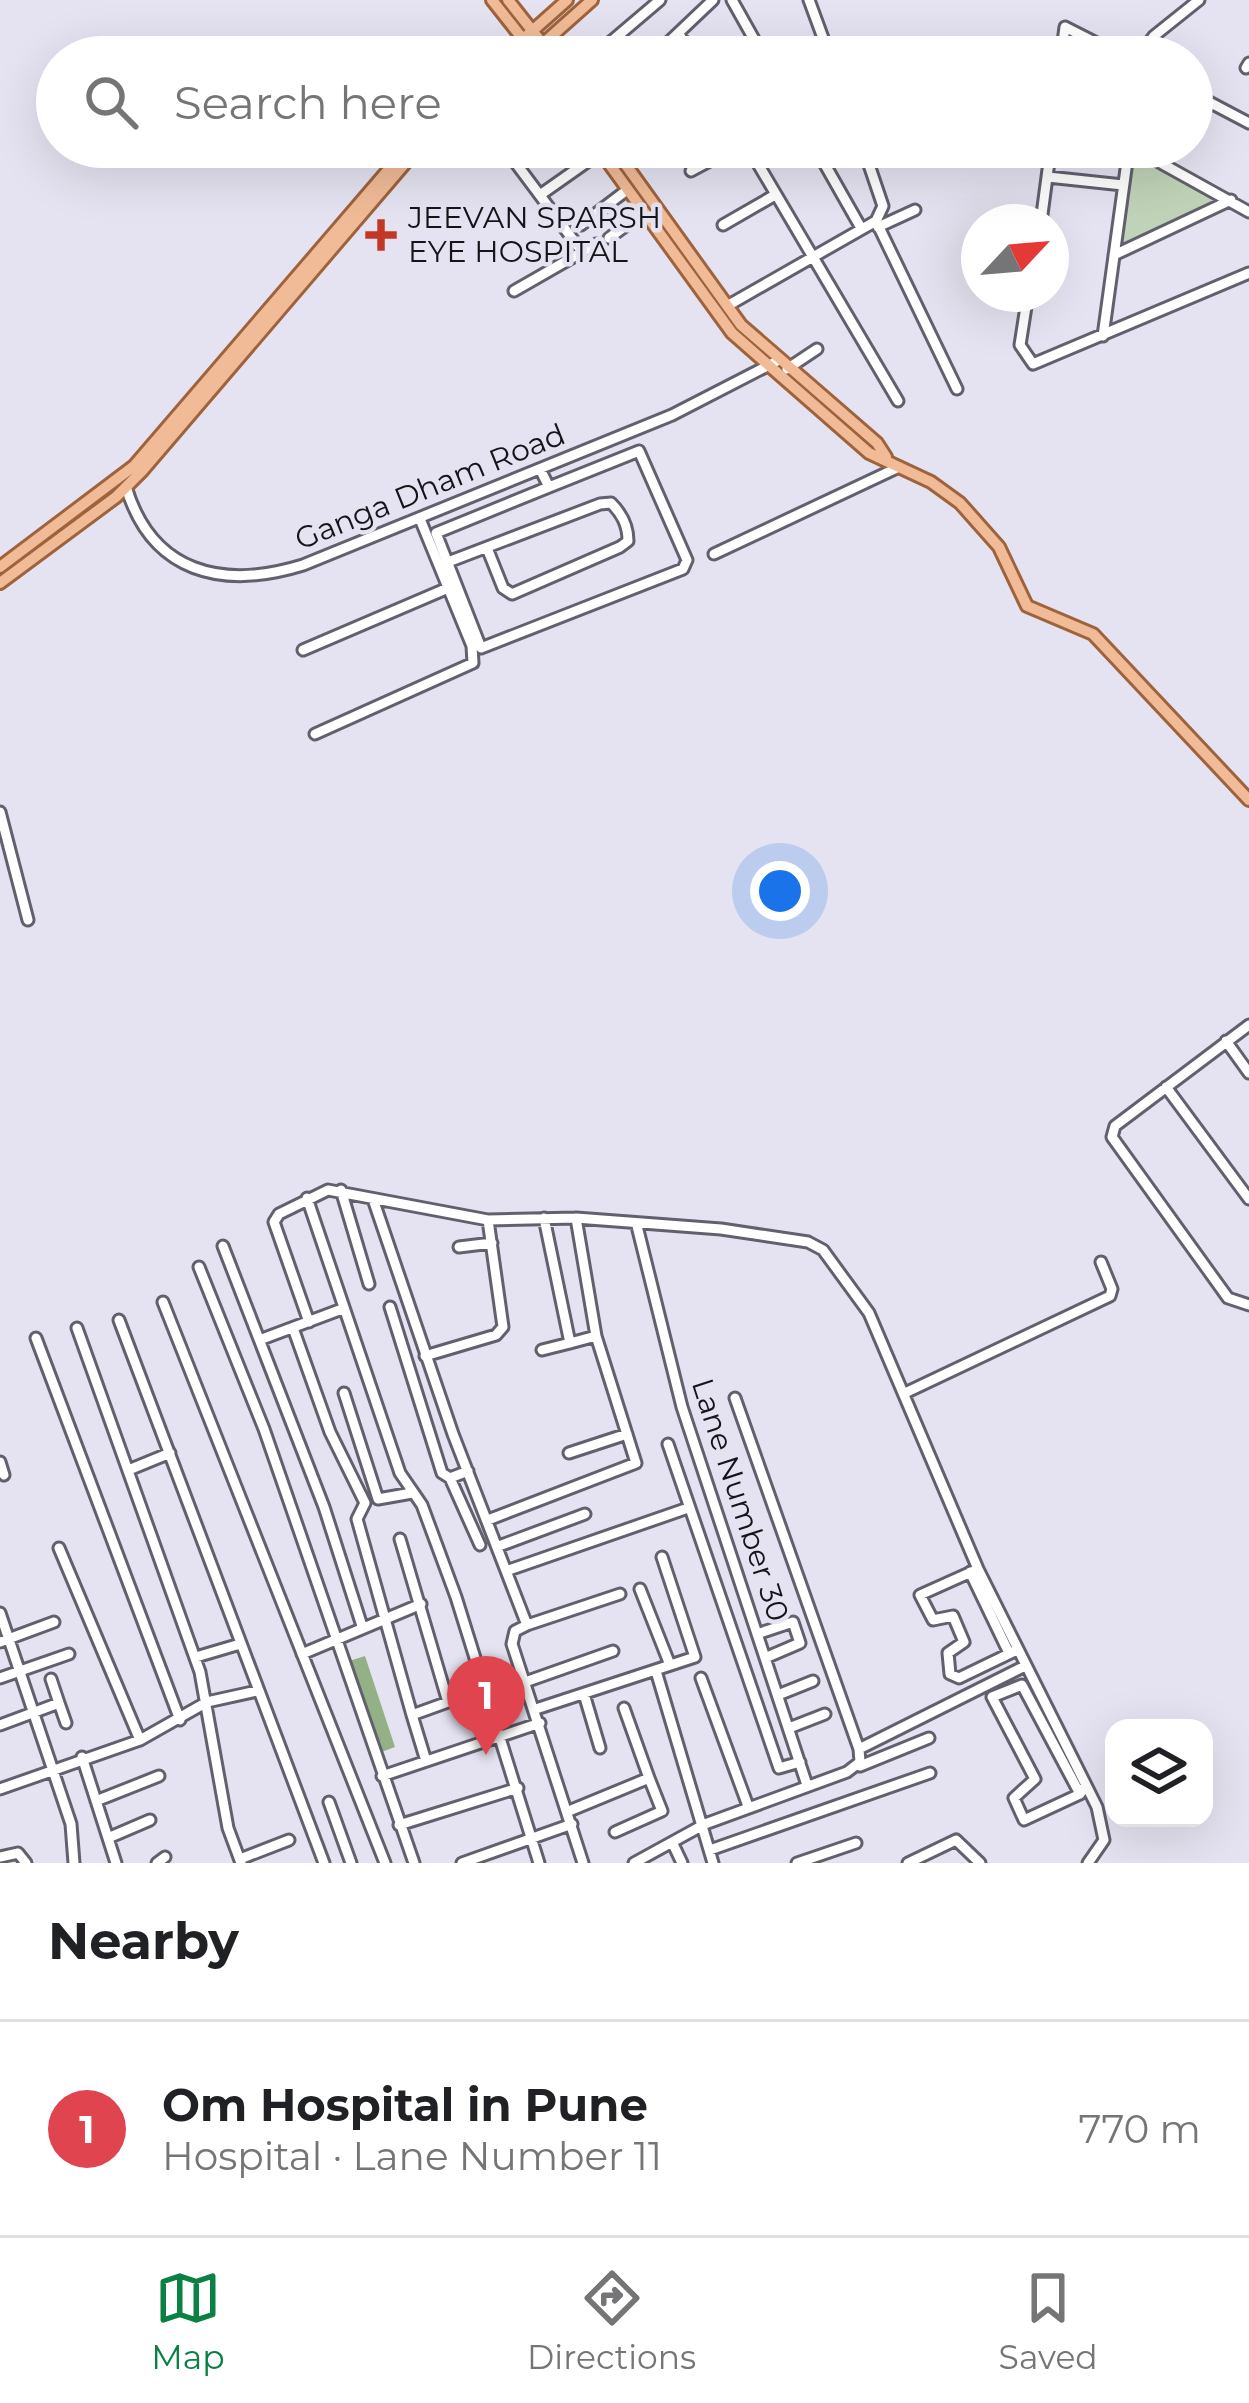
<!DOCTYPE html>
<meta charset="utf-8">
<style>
body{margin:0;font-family:Montserrat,sans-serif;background:#f6f6f6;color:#202124}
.controls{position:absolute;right:36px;bottom:36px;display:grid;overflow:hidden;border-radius:24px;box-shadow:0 12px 48px #0002}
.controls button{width:108px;height:108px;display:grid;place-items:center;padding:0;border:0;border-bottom:3px solid #e0e0e0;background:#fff;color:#202124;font:60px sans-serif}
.compass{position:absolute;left:961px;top:204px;width:108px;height:108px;border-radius:50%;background:#fff;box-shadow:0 12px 48px #0002;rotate:64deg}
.you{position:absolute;left:780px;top:891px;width:42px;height:42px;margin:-30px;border:9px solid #fff;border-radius:50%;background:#1a73e8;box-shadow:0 0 0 18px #1a73e833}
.badge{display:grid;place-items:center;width:78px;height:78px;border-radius:50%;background:#0b8043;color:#fff;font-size:39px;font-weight:700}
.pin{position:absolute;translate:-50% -99px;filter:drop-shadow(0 3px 6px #0008)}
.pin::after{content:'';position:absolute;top:63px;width:42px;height:36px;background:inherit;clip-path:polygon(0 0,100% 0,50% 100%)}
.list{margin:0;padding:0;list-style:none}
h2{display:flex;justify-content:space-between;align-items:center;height:156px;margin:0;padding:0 48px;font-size:51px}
h2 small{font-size:39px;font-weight:400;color:#757577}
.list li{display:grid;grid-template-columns:78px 1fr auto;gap:36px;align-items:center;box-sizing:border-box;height:216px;padding:0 48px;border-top:3px solid #e0e0e0}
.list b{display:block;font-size:45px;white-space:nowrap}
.list p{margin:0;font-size:39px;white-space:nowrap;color:#757577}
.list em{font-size:39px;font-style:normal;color:#757577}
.icon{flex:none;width:66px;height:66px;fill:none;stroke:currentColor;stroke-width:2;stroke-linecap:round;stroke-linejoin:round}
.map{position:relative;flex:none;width:1249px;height:1863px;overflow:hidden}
.search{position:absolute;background:#fff;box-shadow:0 12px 48px #0002;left:36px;right:36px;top:36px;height:132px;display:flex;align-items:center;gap:30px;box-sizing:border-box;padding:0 42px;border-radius:66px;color:#757577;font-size:45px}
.sheet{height:372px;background:#fff}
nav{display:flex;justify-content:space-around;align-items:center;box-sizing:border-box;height:168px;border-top:3px solid #e0e0e0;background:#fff;font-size:33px;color:#757577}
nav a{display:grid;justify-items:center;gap:6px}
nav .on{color:#0b8043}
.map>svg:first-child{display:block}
.green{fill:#c0d3b8}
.forest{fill:#93b087}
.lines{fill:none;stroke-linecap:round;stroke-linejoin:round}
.minor-casing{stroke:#62606d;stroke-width:15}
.major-casing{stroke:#9e633d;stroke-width:16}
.minor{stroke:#fff;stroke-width:9}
.major{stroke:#f1bb97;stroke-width:10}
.poi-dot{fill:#c33727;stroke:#e5e3f1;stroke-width:4.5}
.labels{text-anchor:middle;stroke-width:9;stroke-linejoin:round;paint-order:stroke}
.poi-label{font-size:30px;fill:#141419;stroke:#e5e3f1;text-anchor:start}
.street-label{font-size:30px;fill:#141419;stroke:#e5e3f1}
</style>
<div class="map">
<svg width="1249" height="1863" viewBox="0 0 1249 1863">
<rect width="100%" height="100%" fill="#e5e3f1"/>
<path class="green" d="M1135 156 1220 200 1121 244Z"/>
<path class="forest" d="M365 1656 395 1747 376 1754 346 1662Z"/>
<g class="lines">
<g class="minor-casing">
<path id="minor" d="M732 0 764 57
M809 0 830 57
M679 34 693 57
M593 57 660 0
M653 57 713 0
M1061 57 1065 27 1124 57
M1138 57 1154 36 1199 0
M1246 68 1249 63
M1192 93 1249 123
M532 147 515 162 583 253
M748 147 898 401
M815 147 861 228
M863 147 883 206 876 221 957 389
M1132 147 1249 212
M691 171 736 147
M1048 177 1123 185
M540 195 601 152
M1041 222 1051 147
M581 225 627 190
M723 225 775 195
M878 227 915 210
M609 238 643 213
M1114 255 1231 200
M514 291 596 244
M1028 294 1020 345 1033 364 1249 273
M727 306 876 221
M1103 336 1129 147
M787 369 817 349
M540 469 549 487 639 451 687 560 683 569 481 648 436 533 549 487
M126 487C152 573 222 590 303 565L672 415 777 361
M714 554 899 467
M448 562 600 504 611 503C622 514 628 525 628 541L620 547 512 594 503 588 487 548
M303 650 448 588
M315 734 473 663 472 646 420 519
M0 812 28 920
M1249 1025 1115 1126 1112 1137 1228 1298 1249 1305
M1226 1041 1249 1073
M1166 1087 1249 1199
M341 1190 369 1284
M307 1198 400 1473 422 1505 456 1597 539 1863
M373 1199 453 1434 527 1625 515 1631 512 1644 583 1863
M544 1218 570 1343 596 1336
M637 1226 682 1407 807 1785
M223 1246 324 1507 362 1626
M459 1247 492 1243
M199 1267 264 1429 414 1863
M163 1302 385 1863
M390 1307 442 1473 450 1478 468 1471
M119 1320 324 1863
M309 1322 274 1222 279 1214 328 1190 488 1220 576 1218 721 1229 808 1242 823 1250 869 1313 978 1569 1097 1807 1104 1840 1088 1863
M77 1328 200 1672 228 1828 241 1863
M293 1328 330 1432 365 1503 357 1519 412 1715 448 1702 400 1539
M36 1338 180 1720
M262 1339 342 1309
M542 1350 570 1343
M425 1356 496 1335 503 1327 488 1220
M344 1393 378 1499 412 1493
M905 1393 1110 1296 1112 1289 1101 1262
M735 1398 859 1749
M668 1444 779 1768 800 1762
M569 1453 627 1434
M0 1462 4 1475
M131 1469 170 1453
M450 1478 480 1545
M488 1520 636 1463 596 1336 576 1218
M499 1546 585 1514
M59 1548 140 1740 207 1702 257 1691
M978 1569 920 1595 933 1620 953 1616 964 1642 948 1653 950 1674 959 1678 1017 1650
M509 1570 688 1508
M970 1572 1009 1653
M640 1589 670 1665
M0 1613 71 1824 74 1863
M527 1625 620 1594
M757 1634 793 1622 800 1643 765 1658
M0 1642 54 1622
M302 1654 421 1604
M196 1657 240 1644
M656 1671 713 1863
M0 1678 69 1654
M701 1678 748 1806
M51 1679 59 1703
M528 1681 613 1651
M584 1694 600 1748
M778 1695 813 1681
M536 1709 695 1657 662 1557
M412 1715 426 1761
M0 1725 59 1703 66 1723
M789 1728 825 1714
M82 1757 116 1863
M860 1766 929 1738
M382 1776 540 1723
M0 1789 140 1740
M1080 1794 1022 1685 992 1697 1035 1779 1014 1798 1024 1820 1080 1794 1086 1785
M96 1801 159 1776
M329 1802 351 1863
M569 1811 649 1778 624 1708
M399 1825 518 1788
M615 1832 662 1811 649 1778
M108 1838 150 1820
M673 1844 682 1863
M710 1850 930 1773
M0 1857 18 1853 26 1863
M240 1859 289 1840
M157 1863 165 1857
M462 1863 572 1824
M634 1863 705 1824 847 1772 860 1762 859 1749 1025 1666
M797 1863 856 1843
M908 1863 956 1840 980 1863"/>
</g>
<g class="major-casing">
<path id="major" d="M492 0 537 57
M508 0 553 57
M503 57 567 0
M528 57 592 0
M597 147 732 333 869 453 931 482 960 503 999 547 1027 606 1093 634 1249 800
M613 147 741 325 877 443 886 457
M0 567 134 466 408 147
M0 583 116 497 142 471 419 147"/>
</g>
<use href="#minor" class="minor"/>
<use href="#major" class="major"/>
</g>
<path class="poi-dot" d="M375 217h12v12h12v12h-12v12h-12v-12h-12v-12h12z"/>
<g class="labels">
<g class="poi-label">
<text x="408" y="228">JEEVAN SPARSH<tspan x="408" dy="34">EYE HOSPITAL</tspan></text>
</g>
<g class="street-label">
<text transform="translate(430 487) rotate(-22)" y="10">Ganga Dham Road</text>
<text transform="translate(740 1500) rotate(72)" y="10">Lane Number 30</text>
</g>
</g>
</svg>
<div class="controls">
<button><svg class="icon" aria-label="layers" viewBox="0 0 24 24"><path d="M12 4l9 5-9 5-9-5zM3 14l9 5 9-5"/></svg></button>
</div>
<svg class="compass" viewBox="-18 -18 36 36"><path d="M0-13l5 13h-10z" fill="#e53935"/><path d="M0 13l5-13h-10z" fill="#757577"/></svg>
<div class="you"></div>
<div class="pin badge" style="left:486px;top:1755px;background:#e0444e">1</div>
<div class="search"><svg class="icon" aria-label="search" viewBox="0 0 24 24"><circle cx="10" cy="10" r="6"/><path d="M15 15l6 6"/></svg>Search here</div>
</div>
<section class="sheet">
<h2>Nearby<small></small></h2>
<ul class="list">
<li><span class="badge" style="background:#e0444e">1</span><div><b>Om Hospital in Pune</b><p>Hospital · Lane Number 11</p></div><em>770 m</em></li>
</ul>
</section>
<nav>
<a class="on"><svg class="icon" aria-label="map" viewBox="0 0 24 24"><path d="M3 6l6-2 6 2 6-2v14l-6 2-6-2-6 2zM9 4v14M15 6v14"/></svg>Map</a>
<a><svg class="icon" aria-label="directions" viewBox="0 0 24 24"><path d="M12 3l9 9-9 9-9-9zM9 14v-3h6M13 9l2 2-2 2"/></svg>Directions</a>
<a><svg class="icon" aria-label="saved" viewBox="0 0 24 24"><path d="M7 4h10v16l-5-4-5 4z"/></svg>Saved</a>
</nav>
